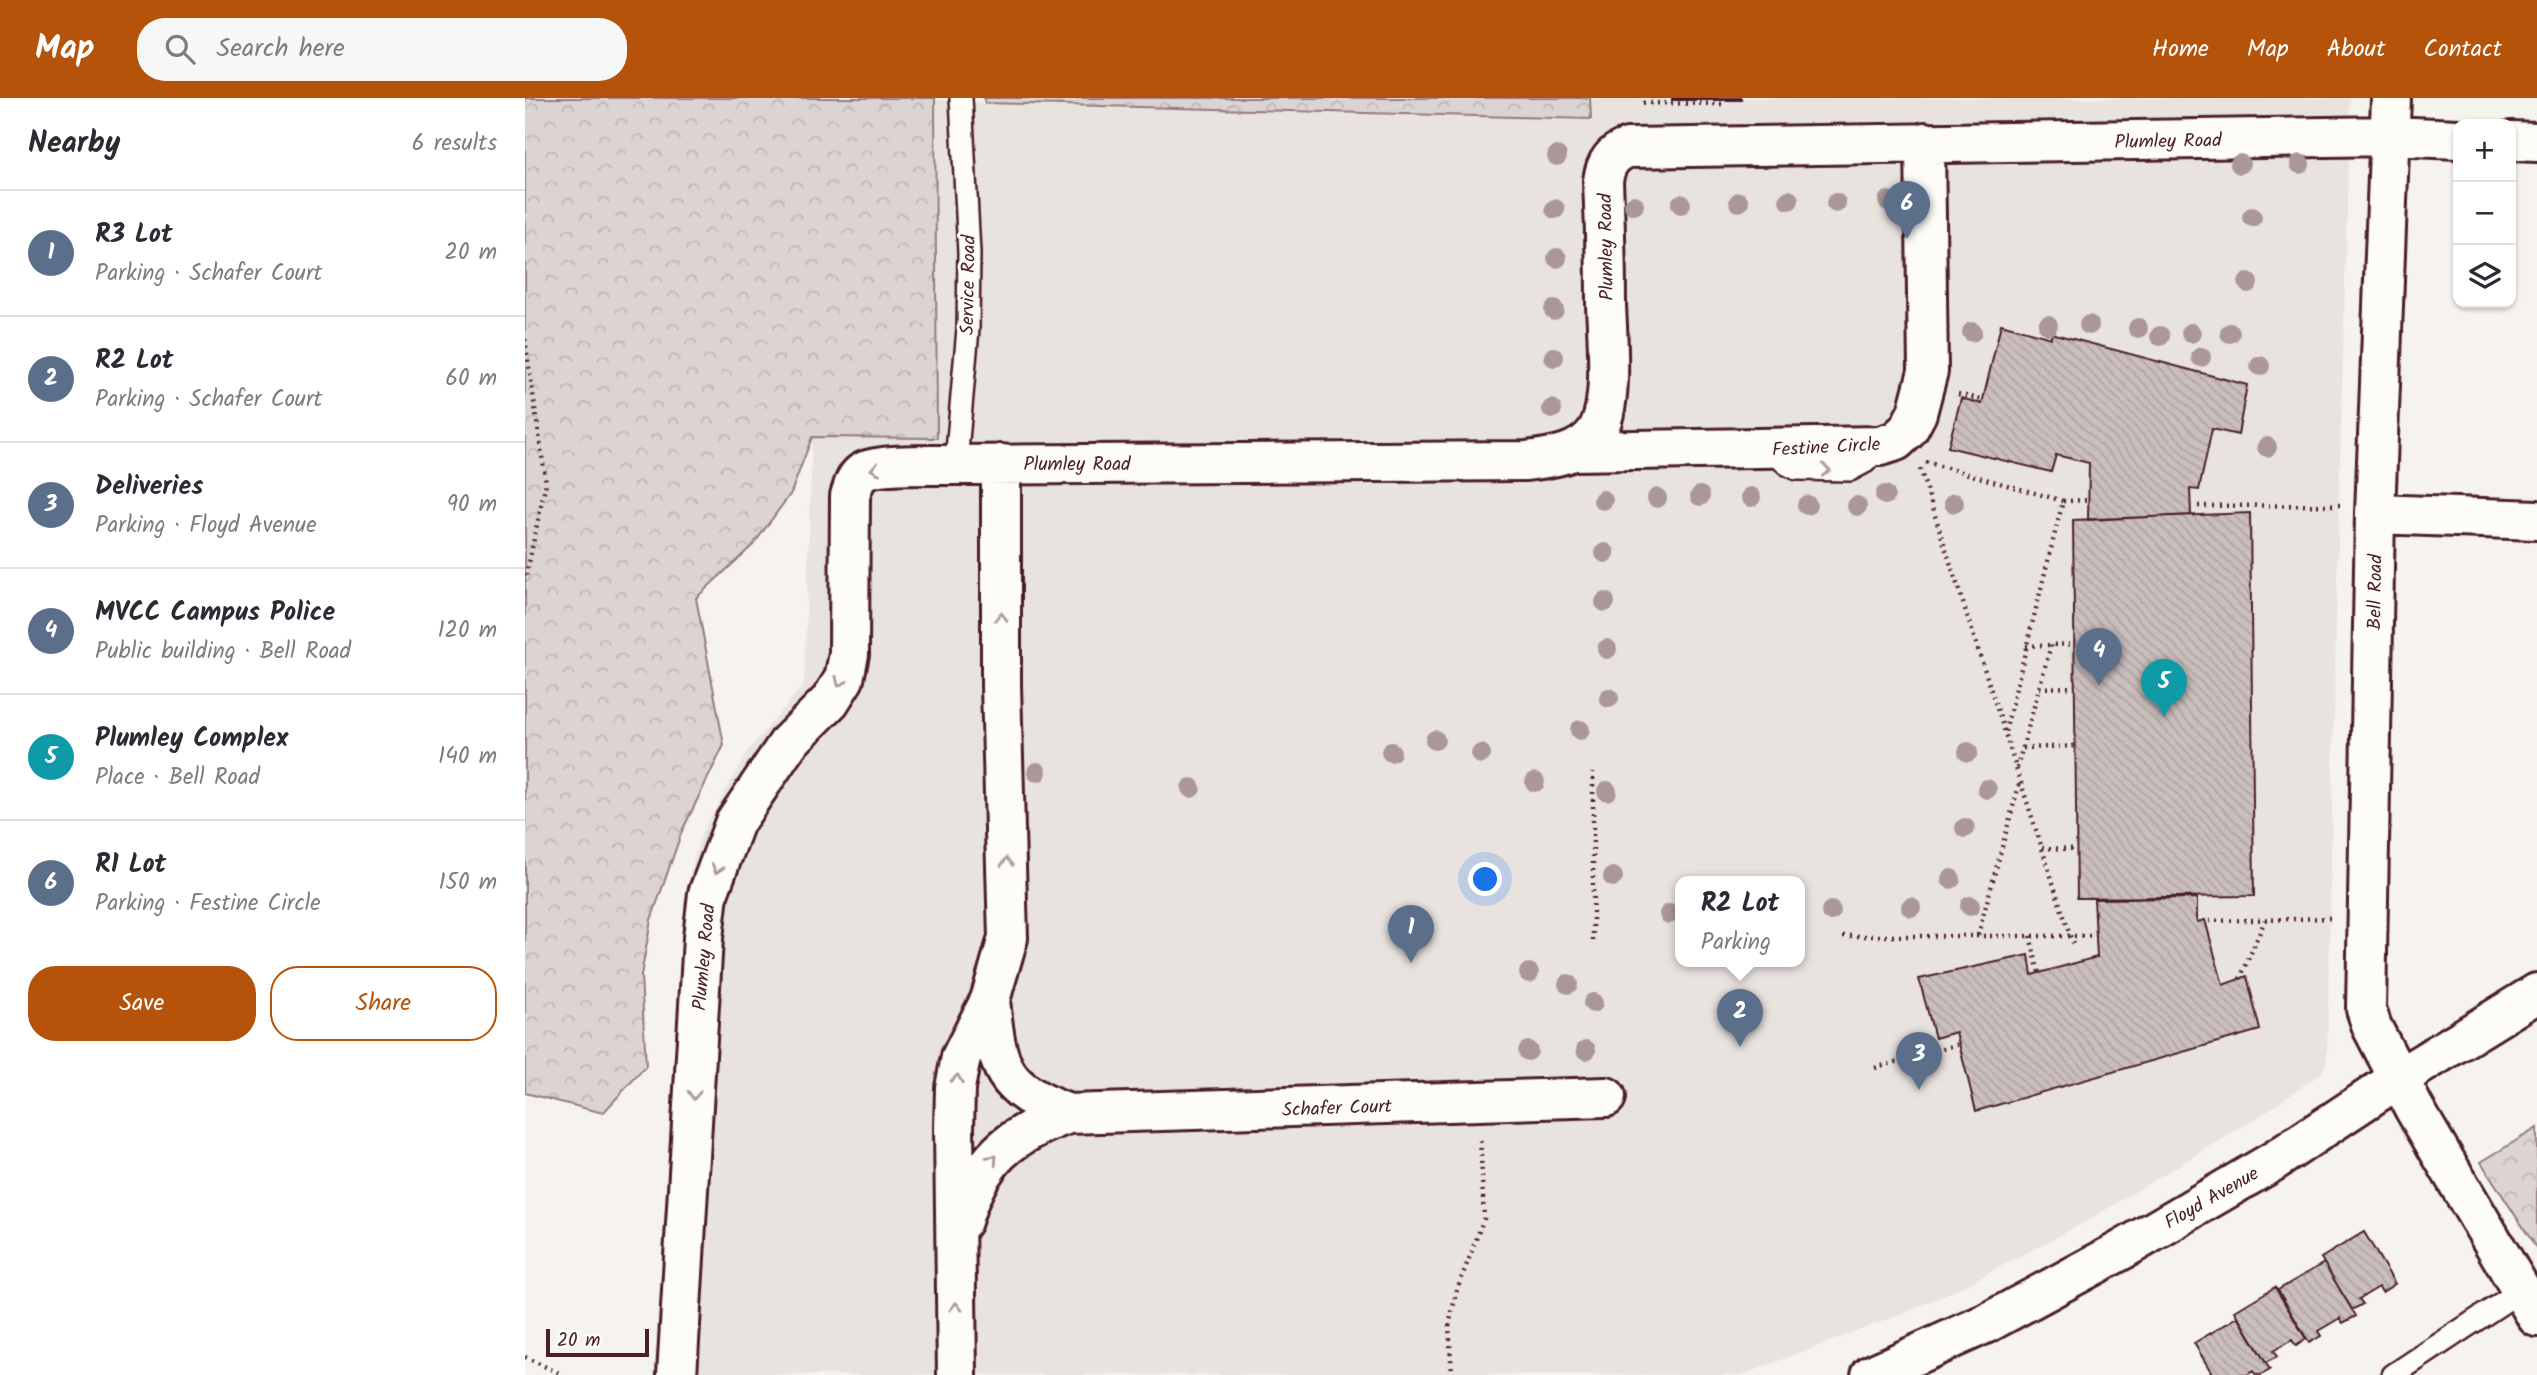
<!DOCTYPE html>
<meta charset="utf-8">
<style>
body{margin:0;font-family:Kalam,sans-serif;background:#f7f7f7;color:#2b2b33}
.controls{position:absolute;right:21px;top:21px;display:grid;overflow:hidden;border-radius:14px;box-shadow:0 2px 5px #0004}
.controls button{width:63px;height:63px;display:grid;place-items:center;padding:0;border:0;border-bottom:2px solid #e1e1e2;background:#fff;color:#2b2b33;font:35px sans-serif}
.scale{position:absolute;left:21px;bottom:18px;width:103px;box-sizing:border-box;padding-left:7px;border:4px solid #4a1f2b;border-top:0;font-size:19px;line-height:24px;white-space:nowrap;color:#4a1f2b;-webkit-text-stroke:5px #fdfcf7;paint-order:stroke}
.you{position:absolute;left:961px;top:782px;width:24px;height:24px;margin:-18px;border:5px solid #fff;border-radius:50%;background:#1a73e8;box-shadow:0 0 0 10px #1a73e833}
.badge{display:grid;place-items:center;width:46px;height:46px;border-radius:50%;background:#b45309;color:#fff;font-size:23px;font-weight:700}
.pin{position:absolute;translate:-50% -58px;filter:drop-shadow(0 2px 4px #0008)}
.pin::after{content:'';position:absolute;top:37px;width:24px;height:21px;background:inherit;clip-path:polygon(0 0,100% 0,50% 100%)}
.popup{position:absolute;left:1150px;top:778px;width:130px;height:91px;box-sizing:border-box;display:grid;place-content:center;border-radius:14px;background:#fff;filter:drop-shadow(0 2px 5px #0005);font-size:23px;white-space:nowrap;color:#7c7c81}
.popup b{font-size:26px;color:#2b2b33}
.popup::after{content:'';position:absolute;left:50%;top:100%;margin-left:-14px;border:14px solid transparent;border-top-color:#fff}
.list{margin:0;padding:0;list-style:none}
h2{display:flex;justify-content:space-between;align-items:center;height:91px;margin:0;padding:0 28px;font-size:30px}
h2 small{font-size:23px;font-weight:400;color:#7c7c81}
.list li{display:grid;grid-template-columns:46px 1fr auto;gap:21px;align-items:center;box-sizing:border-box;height:126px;padding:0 28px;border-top:2px solid #e1e1e2}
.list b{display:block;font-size:26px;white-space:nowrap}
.list p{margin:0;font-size:23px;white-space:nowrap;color:#7c7c81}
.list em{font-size:23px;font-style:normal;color:#7c7c81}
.actions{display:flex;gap:14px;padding:21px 28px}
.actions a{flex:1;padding:16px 0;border:2px solid #b45309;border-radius:28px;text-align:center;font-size:24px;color:#b45309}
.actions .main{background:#b45309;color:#fff}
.icon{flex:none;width:38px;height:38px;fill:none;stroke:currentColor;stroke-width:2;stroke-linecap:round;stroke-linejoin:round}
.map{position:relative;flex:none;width:2012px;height:1277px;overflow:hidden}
header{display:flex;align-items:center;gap:42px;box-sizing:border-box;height:98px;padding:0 35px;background:#b45309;color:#fff}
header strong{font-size:33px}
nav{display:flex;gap:38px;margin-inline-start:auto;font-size:24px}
.search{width:490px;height:63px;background:#f7f7f7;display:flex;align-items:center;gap:18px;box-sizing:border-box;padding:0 24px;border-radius:28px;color:#7c7c81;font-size:26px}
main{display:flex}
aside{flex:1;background:#fff}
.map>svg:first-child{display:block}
.built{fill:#e9e3e0;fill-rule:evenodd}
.forest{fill:url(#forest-crowns);stroke:#937a7e;stroke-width:2}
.building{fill:url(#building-back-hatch);stroke:#4a1f2b;stroke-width:2}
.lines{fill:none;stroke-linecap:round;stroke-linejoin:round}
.lane-casing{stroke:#4a1f2b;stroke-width:26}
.street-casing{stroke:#4a1f2b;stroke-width:44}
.secondary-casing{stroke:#4a1f2b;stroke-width:44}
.path{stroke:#4a1f2b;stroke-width:4.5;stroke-dasharray:2 5;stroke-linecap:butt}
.lane{stroke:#fdfcf7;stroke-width:21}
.street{stroke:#fdfcf7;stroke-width:38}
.secondary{stroke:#fdfcf7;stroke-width:38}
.tree{fill:#ab979a}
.oneway{stroke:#ac999b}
.labels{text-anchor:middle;stroke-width:6;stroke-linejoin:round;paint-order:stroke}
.street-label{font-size:19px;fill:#4a1f2b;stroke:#fdfcf7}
</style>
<header>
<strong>Map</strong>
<div class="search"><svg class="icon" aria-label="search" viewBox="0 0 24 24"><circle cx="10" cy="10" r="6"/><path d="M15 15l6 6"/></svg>Search here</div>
<nav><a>Home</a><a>Map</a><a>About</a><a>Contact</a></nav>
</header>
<main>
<aside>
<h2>Nearby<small>6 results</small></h2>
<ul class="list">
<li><span class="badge" style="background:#5c6f8a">1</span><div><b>R3 Lot</b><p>Parking · Schafer Court</p></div><em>20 m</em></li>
<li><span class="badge" style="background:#5c6f8a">2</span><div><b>R2 Lot</b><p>Parking · Schafer Court</p></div><em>60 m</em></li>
<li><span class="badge" style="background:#5c6f8a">3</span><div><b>Deliveries</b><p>Parking · Floyd Avenue</p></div><em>90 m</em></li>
<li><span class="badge" style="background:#5c6f8a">4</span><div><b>MVCC Campus Police</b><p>Public building · Bell Road</p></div><em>120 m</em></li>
<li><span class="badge" style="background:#0f9aa8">5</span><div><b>Plumley Complex</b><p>Place · Bell Road</p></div><em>140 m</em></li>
<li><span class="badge" style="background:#5c6f8a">6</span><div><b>R1 Lot</b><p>Parking · Festine Circle</p></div><em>150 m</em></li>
</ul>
<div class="actions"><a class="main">Save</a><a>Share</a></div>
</aside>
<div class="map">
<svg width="2012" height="1277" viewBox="0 0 2012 1277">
<defs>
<pattern id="forest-crowns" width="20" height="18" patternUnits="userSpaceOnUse" patternTransform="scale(1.75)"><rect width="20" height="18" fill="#dcd4d2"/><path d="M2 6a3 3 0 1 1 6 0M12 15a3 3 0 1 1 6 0" fill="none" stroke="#beb6b4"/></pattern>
<pattern id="building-back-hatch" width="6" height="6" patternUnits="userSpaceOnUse" patternTransform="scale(1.75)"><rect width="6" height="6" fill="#cbbfbe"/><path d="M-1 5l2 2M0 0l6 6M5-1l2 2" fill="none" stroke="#b0a4a3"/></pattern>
</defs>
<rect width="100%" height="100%" fill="#f6f3ef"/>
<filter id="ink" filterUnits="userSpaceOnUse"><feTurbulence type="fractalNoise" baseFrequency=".0143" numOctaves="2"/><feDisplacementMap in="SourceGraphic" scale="14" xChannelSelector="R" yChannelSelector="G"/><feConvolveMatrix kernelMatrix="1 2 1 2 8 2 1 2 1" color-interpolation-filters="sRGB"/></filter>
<g filter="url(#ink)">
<path class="built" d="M1065 0H1825L1812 482 1802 962 1798 974 1732 1020 1562 1123 1441 1187 1380 1215 1217 1277H129L160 794 176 736 223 653 279 586 287 338 412 340 411 1 460 5 1065 21ZM1156 783H1274V863H1156Z"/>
<path class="forest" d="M0 0H410L412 340 287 339 266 395 228 447 171 500 199 647 157 733 126 822 116 878 121 968 78 1015 0 995Z
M459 0H1065L1066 21 460 5Z
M2012 1030V1151L1956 1064Z"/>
<path class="building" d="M1147 0H1216V2H1147Z
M1476 226 1526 240V235L1722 287 1713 337 1687 331 1674 392 1665 391 1666 417 1563 422 1564 365 1531 357 1526 374 1423 349 1436 300 1457 306Z
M1725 415 1729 798 1552 800 1548 422Z
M1672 800V824L1680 822 1698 887 1722 878 1735 932 1451 1013 1431 934 1410 940 1394 881 1504 857 1507 877 1572 859 1569 801Z
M1839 1134 1870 1186 1857 1194 1854 1189 1834 1201 1838 1206 1827 1212 1796 1160Z
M1799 1165 1831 1218 1818 1225 1815 1220 1793 1233 1796 1238 1784 1245 1753 1192Z
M1750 1189 1781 1241 1771 1248 1767 1242 1748 1253 1752 1259 1741 1265 1710 1213Z
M1713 1219 1745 1272 1736 1277H1731L1728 1273 1722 1277H1688L1669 1245Z"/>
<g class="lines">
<g class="lane-casing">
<path id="lane" d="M1246 352 1262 366 1272 371 1325 372 1340 364 1355 348
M418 367 427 361 432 353 443 231 444 155 436 0
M1868 1277 1995 1193"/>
</g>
<g class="street-casing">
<path id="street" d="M1866 0 1850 416 1841 911 1847 929 1889 1010 2012 1219
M1986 43 2012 44
M1048 353 1355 348 1371 343 1383 332 1392 315 1403 273 1400 44
M1850 416 2012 422
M465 902C472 971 476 990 543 1016
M437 1123C455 1061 484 1037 543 1016L1081 999
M152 1277 178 840 183 796 210 724 264 644 305 603 319 581 324 556 325 398C328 389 330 379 338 374 351 366 401 367 418 367L1001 363C1026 360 1058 356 1072 333 1089 306 1082 238 1081 206 1081 165 1080 124 1078 83 1080 67 1087 55 1103 50L1865 38 1933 41
M432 1277 429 1031 430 990 436 959 465 902 483 840 476 587V366"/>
</g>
<g class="secondary-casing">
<path id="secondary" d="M1346 1277 1462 1225 1595 1153 1749 1063 1874 980 2012 895"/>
</g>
<path class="path" d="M1118 5 1197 6
M0 241 21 385 0 483
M1433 296 1458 302
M1401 364 1538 403 1480 634
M1395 371 1549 850
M1538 403 1563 402
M1673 408 1816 407
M1501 548 1549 546
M1514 590 1550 589
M1498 650 1550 648
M1492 670 1526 547
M1517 750 1552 751
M1684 823 1806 820
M1453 837 1495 683
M1318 838H1571
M1505 838 1514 875
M1068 843V674
M1715 881 1740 822
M1350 970 1434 946
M0 1259 38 1277
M927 1277 924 1228 931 1195 959 1120 955 1039"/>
<use href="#lane" class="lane"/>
<use href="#street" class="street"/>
<use href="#secondary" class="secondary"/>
</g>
<g class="tree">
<circle cx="1032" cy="58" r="10"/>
<circle cx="1715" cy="66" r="10"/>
<circle cx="1775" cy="66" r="10"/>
<circle cx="1264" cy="102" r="10"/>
<circle cx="1363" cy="103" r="10"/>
<circle cx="1214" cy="104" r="10"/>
<circle cx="1311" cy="105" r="10"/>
<circle cx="1156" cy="106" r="10"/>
<circle cx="1109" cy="107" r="10"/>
<circle cx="1030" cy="111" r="10"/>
<circle cx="1727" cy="119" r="10"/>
<circle cx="1032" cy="160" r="10"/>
<circle cx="1723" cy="185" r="10"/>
<circle cx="1029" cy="212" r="10"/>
<circle cx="1523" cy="227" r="10"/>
<circle cx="1564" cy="227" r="10"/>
<circle cx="1613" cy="230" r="10"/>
<circle cx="1447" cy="234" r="10"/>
<circle cx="1666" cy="235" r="10"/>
<circle cx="1705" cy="235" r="10"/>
<circle cx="1635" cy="238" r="10"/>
<circle cx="1029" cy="259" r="10"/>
<circle cx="1676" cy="259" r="10"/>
<circle cx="1735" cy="268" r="10"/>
<circle cx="1027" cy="311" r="10"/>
<circle cx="1742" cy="349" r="10"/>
<circle cx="1360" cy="397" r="10"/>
<circle cx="1175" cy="398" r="10"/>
<circle cx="1226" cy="399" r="10"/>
<circle cx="1132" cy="400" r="10"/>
<circle cx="1078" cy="402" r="10"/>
<circle cx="1429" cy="405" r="10"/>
<circle cx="1282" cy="407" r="10"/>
<circle cx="1332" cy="408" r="10"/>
<circle cx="1080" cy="455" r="10"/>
<circle cx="1080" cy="504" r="10"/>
<circle cx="1082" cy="551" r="10"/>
<circle cx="1084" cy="600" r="10"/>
<circle cx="1055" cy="632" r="10"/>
<circle cx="910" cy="642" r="10"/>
<circle cx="866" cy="654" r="10"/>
<circle cx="1443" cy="654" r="10"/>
<circle cx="956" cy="656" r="10"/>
<circle cx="512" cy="674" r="10"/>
<circle cx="1010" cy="684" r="10"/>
<circle cx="666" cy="690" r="10"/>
<circle cx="1462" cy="691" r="10"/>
<circle cx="1082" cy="693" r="10"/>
<circle cx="1440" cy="730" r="10"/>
<circle cx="1088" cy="779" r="10"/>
<circle cx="1426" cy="781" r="10"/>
<circle cx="1445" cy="808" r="10"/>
<circle cx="1386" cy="809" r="10"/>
<circle cx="1306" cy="813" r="10"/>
<circle cx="1144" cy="816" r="10"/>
<circle cx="1004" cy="875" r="10"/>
<circle cx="1043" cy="886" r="10"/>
<circle cx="1068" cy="905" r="10"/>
<circle cx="1061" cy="952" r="10"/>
<circle cx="1003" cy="953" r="10"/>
</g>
<defs><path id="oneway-chevron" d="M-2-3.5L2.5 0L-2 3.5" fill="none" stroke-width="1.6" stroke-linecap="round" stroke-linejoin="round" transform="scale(1.75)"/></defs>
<g class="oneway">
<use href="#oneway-chevron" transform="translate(350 371) rotate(169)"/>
<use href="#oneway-chevron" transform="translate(1301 372) rotate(1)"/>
<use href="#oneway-chevron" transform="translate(476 519) rotate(-90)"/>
<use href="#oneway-chevron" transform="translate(315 584) rotate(115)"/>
<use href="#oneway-chevron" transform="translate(482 764) rotate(-92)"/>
<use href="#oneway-chevron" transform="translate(192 771) rotate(109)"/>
<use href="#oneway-chevron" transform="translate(432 981) rotate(-81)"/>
<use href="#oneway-chevron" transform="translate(169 997) rotate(93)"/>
<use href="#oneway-chevron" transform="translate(468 1061) rotate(-47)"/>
<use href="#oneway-chevron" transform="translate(431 1209) rotate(-90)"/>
</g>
</g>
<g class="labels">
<g class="street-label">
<text transform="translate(1643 42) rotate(-1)" y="7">Plumley Road</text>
<text transform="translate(1080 149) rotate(-91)" y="7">Plumley Road</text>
<text transform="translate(442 187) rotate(-89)" y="7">Service Road</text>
<text transform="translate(1301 348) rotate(-3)" y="7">Festine Circle</text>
<text x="552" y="372">Plumley Road</text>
<text transform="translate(1849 494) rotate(-89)" y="7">Bell Road</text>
<text transform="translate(178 859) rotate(-85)" y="7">Plumley Road</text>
<text transform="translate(812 1009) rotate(-2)" y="7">Schafer Court</text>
<text transform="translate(1686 1099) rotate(-30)" y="7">Floyd Avenue</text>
</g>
</g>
</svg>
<div class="controls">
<button>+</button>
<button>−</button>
<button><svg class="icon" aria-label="layers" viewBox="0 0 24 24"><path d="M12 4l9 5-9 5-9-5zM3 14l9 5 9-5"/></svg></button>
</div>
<div class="scale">20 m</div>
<div class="you"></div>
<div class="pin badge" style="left:886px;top:865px;background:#5c6f8a">1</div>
<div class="pin badge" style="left:1215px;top:949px;background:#5c6f8a">2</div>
<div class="popup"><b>R2 Lot</b>Parking</div>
<div class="pin badge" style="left:1394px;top:992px;background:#5c6f8a">3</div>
<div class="pin badge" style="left:1574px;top:588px;background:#5c6f8a">4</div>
<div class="pin badge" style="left:1639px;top:619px;background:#0f9aa8">5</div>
<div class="pin badge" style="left:1382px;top:141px;background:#5c6f8a">6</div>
</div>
</main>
